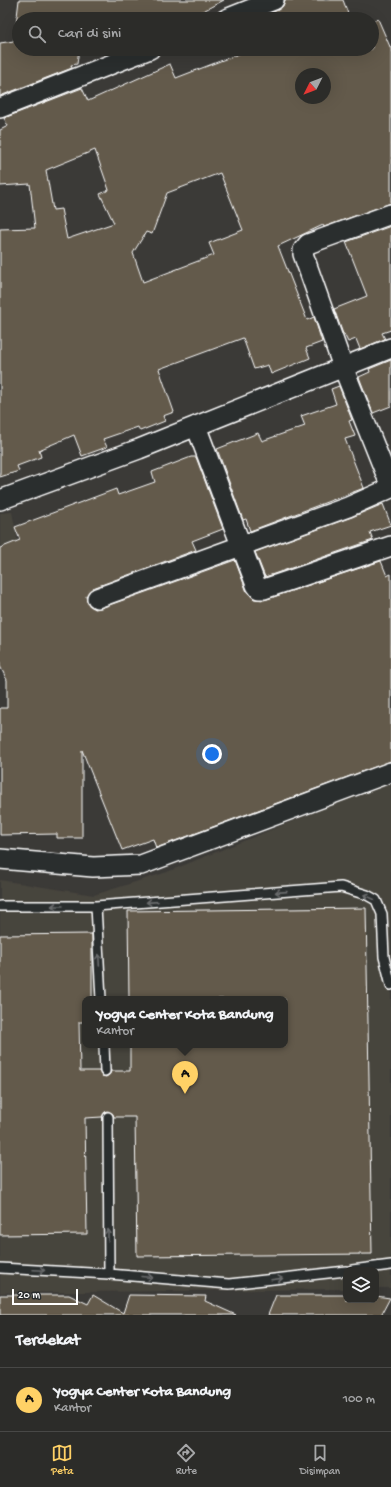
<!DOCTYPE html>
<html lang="id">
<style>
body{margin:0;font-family:"Gochi Hand",sans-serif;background:#343431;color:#f1f3f6}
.controls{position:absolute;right:12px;bottom:12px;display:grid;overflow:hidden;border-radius:8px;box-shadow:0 4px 16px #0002}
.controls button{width:36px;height:36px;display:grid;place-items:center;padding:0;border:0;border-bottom:1px solid #484846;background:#2c2c29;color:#f1f3f6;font:20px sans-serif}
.compass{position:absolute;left:295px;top:68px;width:36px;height:36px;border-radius:50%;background:#2c2c29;box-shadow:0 4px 16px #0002;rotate:228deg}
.scale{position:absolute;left:12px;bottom:10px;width:66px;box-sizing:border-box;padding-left:4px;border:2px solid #fff;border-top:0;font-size:11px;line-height:14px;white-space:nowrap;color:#fff;-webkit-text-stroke:3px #2a2d2e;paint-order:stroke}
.you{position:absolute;left:212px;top:754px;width:14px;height:14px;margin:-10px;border:3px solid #fff;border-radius:50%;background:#1a73e8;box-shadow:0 0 0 6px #1a73e833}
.badge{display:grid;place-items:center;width:26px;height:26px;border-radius:50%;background:#ffd166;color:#111;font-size:13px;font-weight:700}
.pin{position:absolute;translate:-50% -33px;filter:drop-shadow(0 1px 2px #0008)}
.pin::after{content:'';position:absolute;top:21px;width:14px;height:12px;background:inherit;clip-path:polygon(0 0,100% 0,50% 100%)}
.popup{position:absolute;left:82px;top:996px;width:206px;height:52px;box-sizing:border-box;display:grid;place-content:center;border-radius:8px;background:#2c2c29;filter:drop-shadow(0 1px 3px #0005);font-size:13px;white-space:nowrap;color:#a6a7a8}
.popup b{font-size:15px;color:#f1f3f6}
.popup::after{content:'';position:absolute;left:50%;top:100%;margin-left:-8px;border:8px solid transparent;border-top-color:#2c2c29}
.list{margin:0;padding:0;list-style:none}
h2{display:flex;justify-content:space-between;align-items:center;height:52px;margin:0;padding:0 16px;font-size:17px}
h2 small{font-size:13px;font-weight:400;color:#a6a7a8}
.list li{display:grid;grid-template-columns:26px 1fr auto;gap:12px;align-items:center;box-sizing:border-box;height:64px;padding:0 16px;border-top:1px solid #484846}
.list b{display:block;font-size:15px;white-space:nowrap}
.list p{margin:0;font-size:13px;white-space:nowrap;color:#a6a7a8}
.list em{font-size:13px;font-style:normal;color:#a6a7a8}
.icon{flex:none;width:22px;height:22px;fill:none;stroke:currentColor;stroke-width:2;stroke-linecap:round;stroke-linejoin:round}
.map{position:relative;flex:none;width:391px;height:1315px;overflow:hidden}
.search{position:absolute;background:#2c2c29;box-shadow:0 4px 16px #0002;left:12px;right:12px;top:12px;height:44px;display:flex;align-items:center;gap:10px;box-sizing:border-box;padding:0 14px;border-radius:22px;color:#a6a7a8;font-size:15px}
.sheet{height:116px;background:#2c2c29}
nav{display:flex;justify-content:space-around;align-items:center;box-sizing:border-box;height:56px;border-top:1px solid #484846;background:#2c2c29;font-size:11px;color:#a6a7a8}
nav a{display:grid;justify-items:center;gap:2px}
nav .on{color:#ffd166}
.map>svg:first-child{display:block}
.built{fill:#47443d;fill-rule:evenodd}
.building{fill:#635a4b;stroke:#fff;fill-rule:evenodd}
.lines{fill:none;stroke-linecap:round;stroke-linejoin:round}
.service-casing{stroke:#fff;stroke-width:12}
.minor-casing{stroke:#fff;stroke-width:22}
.service{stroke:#2a2d2e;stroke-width:9}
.minor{stroke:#2a2d2e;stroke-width:19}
.oneway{stroke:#6a6c6d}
</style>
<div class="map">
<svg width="391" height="1315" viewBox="0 0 391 1315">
<rect width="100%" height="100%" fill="#3b3a37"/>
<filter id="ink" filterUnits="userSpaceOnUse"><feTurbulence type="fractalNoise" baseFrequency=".025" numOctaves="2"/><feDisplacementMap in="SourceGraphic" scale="8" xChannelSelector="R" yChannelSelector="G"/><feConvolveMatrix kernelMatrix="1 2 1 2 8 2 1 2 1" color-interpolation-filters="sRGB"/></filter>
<g filter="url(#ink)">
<path class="built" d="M12 512 25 578 0 592V513Z
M391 781V1288H376V1270H346V1289L0 1293V880L94 895 167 872ZM85 999H285V1045H85Z"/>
<path class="building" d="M19 0H224L188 19H19V49H79L77 64 71 65 72 68 0 96V43L14 41Z
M285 0H343L350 19H256L278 10 283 6Z
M378 19 391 49V203L324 227 323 225 278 246 307 320 314 317 322 342 306 348 310 358 271 374 268 365 254 369 243 338 159 369 174 412 163 416 165 421 140 431 138 427 103 439 107 447 82 456 74 435 39 450 41 457 17 466 19 471 0 477V229L35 228 30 184 0 186V130L8 126 4 118 82 88 88 101 170 64 176 78 241 53 239 49H372V21ZM301 74H325V98H301ZM95 150 109 190 100 194 114 223 67 239 61 209 53 210 46 170ZM220 173 243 230 209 243 214 255 143 282 133 253 146 232 152 234 167 193Z
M391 226V330L382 333 385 339 360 349 356 339 348 342 344 334H343L334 309 367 296 346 242Z
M391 360V406L373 413 359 377 370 372 369 369Z
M339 386 352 420 349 421 355 436 345 439 364 488 250 531 246 519 243 520 217 449 258 433 262 441 305 426 301 416 336 404 331 389Z
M191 457H196L223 529 192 541 196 550 93 588 86 596 87 602 95 609 101 608 235 560 247 592 254 599 264 600 381 561 387 576 391 574V761L156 848 153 839 122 850 82 750V838H57V834L0 835V708H7V680L0 666V548L20 540 15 527 116 489 118 495 155 482 152 472Z
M383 504 391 525 370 532 373 540 265 577 255 552 352 517Z
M366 908 372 1254 137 1256 135 1117H114L113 1114 108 1111 105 1112 102 1117 85 1118 87 1234 0 1235V935L92 934V999H85V1022H79L80 1071H99L102 1076 106 1077 110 1074 111 1071H130V1045H285V999H129L128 911Z
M0 1295H69L88 1304 93 1295 123 1313 129 1295 206 1296 205 1301 236 1315H0Z
M276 1295H346V1300H376V1296L390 1298 381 1315H268Z"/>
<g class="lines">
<g class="service-casing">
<path id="service" d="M0 906H96L341 887 367 895 376 900 382 914 384 957 391 985
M96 906 101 999
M104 1045 105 1071
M108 1117 109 1274
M0 1268 109 1274 229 1284 346 1271
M352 1270 391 1265"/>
</g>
<g class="minor-casing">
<path id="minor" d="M226 19 274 0
M0 108 150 49
M391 214 308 244 303 250V254L343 367 391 487
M196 426 256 585 259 589H264L391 546
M0 500 139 449 391 348
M97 598 348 507 391 488
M0 859 93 867 141 865 391 772"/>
</g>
<use href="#service" class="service"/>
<use href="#minor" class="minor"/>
</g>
<defs><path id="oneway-shaft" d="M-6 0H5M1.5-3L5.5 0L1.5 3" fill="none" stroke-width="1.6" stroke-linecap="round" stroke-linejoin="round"/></defs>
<g class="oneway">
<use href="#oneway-shaft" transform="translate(281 892) rotate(176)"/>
<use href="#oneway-shaft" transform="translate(369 897) rotate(-155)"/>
<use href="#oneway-shaft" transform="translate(152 902) rotate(176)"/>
<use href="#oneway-shaft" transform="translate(57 906) rotate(-180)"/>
<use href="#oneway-shaft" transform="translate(99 960) rotate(-93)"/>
<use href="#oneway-shaft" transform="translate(108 1235) rotate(-90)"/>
<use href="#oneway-shaft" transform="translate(39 1270) rotate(3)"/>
<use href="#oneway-shaft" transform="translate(147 1277) rotate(5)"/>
<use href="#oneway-shaft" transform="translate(277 1279) rotate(-7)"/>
</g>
</g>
</svg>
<div class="controls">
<button><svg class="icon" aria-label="layers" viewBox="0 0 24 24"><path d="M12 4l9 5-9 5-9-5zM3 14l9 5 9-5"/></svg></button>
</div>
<svg class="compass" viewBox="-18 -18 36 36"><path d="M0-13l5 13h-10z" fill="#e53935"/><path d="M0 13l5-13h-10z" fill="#a6a7a8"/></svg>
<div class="scale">20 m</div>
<div class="you"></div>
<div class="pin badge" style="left:185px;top:1094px">A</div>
<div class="popup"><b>Yogya Center Kota Bandung</b>Kantor</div>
<div class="search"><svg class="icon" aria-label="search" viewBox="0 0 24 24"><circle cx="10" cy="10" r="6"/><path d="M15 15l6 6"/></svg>Cari di sini</div>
</div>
<section class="sheet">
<h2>Terdekat<small></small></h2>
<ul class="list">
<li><span class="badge">A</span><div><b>Yogya Center Kota Bandung</b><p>Kantor</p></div><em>100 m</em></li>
</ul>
</section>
<nav>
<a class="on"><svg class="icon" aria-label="map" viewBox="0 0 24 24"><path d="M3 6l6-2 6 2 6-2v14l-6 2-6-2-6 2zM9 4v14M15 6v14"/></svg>Peta</a>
<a><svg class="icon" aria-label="directions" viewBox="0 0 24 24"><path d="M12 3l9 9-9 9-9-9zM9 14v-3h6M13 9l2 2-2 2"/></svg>Rute</a>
<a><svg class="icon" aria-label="saved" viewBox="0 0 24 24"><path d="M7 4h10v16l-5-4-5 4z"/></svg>Disimpan</a>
</nav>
